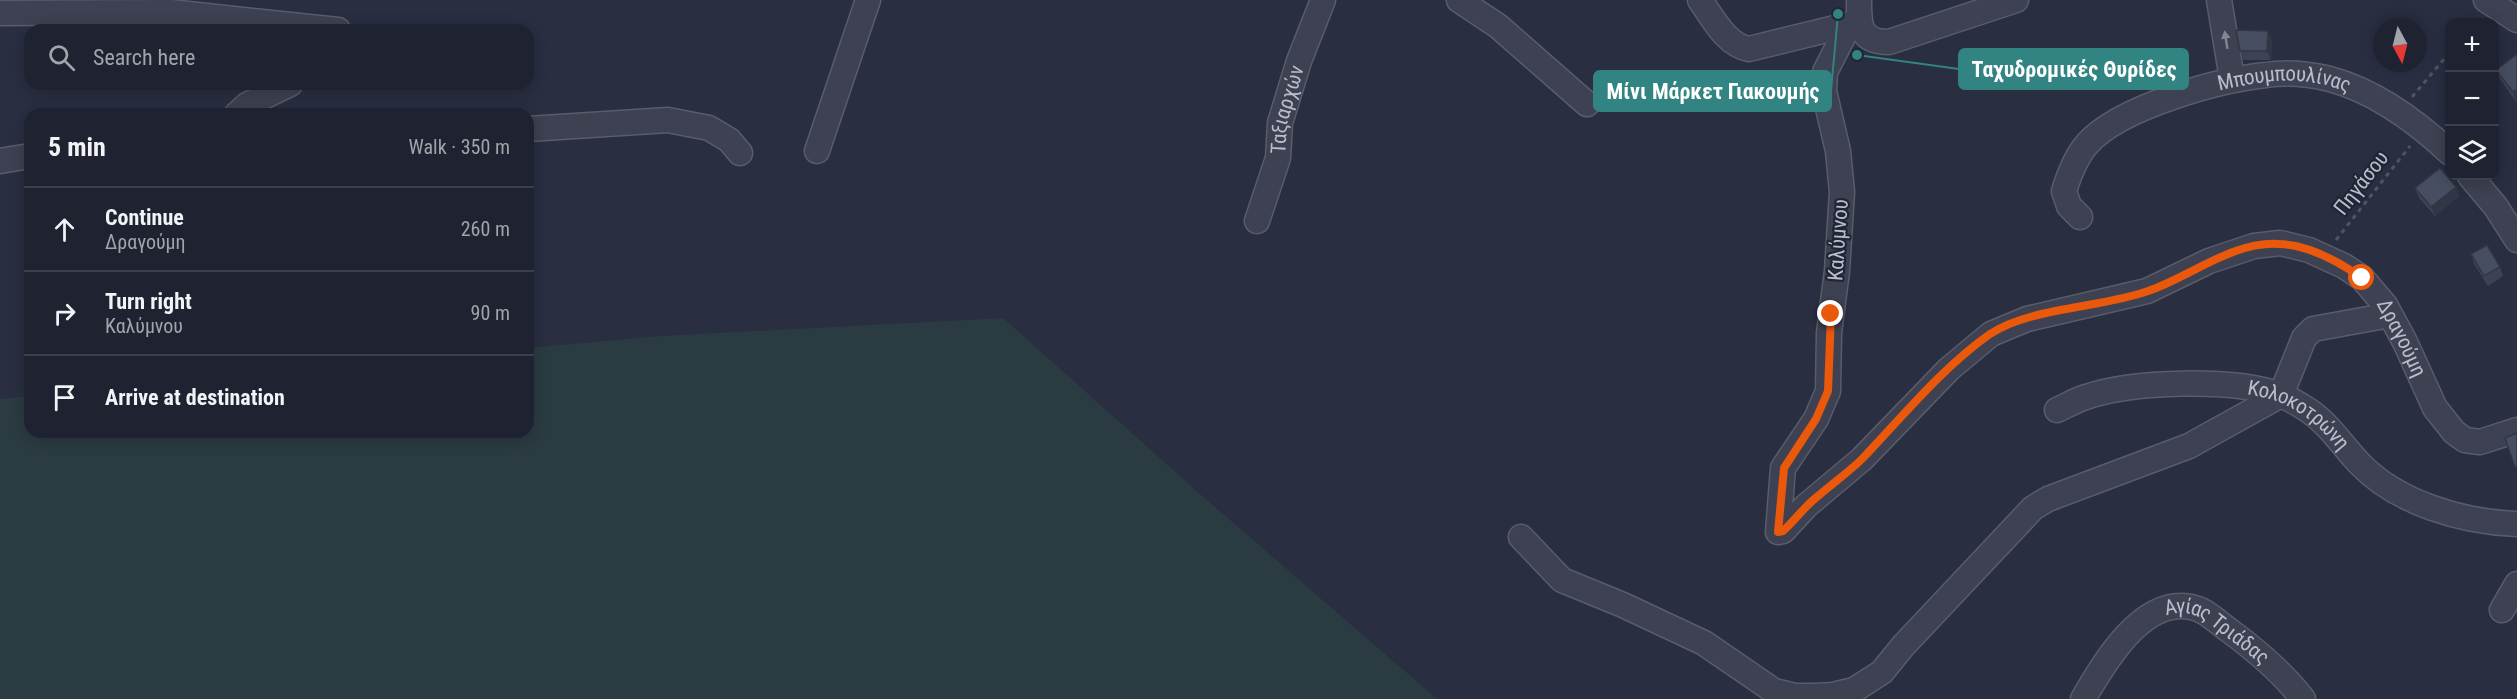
<!DOCTYPE html>
<meta charset="utf-8">
<style>
body{margin:0;font-family:"Roboto Condensed",sans-serif;background:#2c2f3d;color:#f1f3f6}
.controls{position:absolute;right:18px;top:18px;display:grid;overflow:hidden;border-radius:12px;box-shadow:0 3px 15px #0003}
.controls button{width:54px;height:54px;display:grid;place-items:center;padding:0;border:0;border-bottom:2px solid #3c3f4d;background:#1f2231;color:#f1f3f6;font:30px sans-serif}
.compass{position:absolute;left:2373px;top:18px;width:54px;height:54px;border-radius:50%;background:#1f2231;box-shadow:0 3px 15px #0003;rotate:173deg}
.stop{position:absolute;width:18px;height:18px;margin:-14px;border:4px solid #ea580c;border-radius:50%;background:#fff}
.stop.end{background:#ea580c;border-color:#fff;box-shadow:0 2px 6px #0008}
.list{margin:0;padding:0;list-style:none}
h2{display:flex;justify-content:space-between;align-items:center;height:78px;margin:0;padding:0 24px;font-size:26px}
h2 small{font-size:20px;font-weight:400;color:#a1a4ab}
.list li{display:grid;grid-template-columns:39px 1fr auto;gap:18px;align-items:center;box-sizing:border-box;height:84px;padding:0 24px;border-top:2px solid #3c3f4d}
.list b{display:block;font-size:22px;white-space:nowrap}
.list p{margin:0;font-size:20px;white-space:nowrap;color:#a1a4ab}
.list em{font-size:20px;font-style:normal;color:#a1a4ab}
.icon{flex:none;width:33px;height:33px;fill:none;stroke:currentColor;stroke-width:2;stroke-linecap:round;stroke-linejoin:round}
.map{position:relative;flex:none;width:2517px;height:699px;overflow:hidden}
.search{position:absolute;background:#1f2231;box-shadow:0 3px 15px #0003;left:24px;top:24px;width:510px;height:66px;display:flex;align-items:center;gap:15px;box-sizing:border-box;padding:0 21px;border-radius:18px;color:#a1a4ab;font-size:22px}
.panel{position:absolute;background:#1f2231;box-shadow:0 3px 15px #0003;left:24px;top:108px;width:510px;height:330px;border-radius:18px}
.map>svg:first-child{display:block}
.green{fill:#2b3b42}
.lines{fill:none;stroke-linecap:round;stroke-linejoin:round}
.minor-casing{stroke:#585c6b;stroke-width:27}
.path{stroke:#49585e;stroke-width:3;stroke-dasharray:4.5 4.5;stroke-linecap:butt}
.minor{stroke:#3d4151;stroke-width:24}
.wall{fill:#3e4354}
.shaded-wall{fill:#323745}
.building{fill:#484e62;stroke:#323745;stroke-width:1.5}
.oneway{fill:#828594}
.route{stroke:#ea580c;stroke-width:8}
.labels{text-anchor:middle;stroke-width:4.5;stroke-linejoin:round;paint-order:stroke}
.street-label{font-size:21px;fill:#babdcb;stroke:#212636}
.leader{fill:none;stroke:#318481;stroke-width:2}
.callout-dot{fill:#318481;stroke:#212636;stroke-width:2}
.callout{fill:#318481;stroke:#318481;stroke-width:2}
.callout-label{font-size:22px;text-anchor:middle;font-weight:bold;fill:#fff}
</style>
<div class="map">
<svg width="2517" height="699" viewBox="0 0 2517 699">
<rect width="100%" height="100%" fill="#292e41"/>
<path class="green" d="M1003 318 1208 501 1437 699H0V399L30 396V432H528V348L661 336Z"/>
<g class="lines">
<g class="minor-casing">
<g id="minor">
<path d="M1459 0 1498 26 1587 104"/>
<path d="M1700 0C1713 18 1726 45 1749 49L1859 22"/>
<path d="M1859 0C1859 25 1859 42 1889 42L2016 0"/>
<path d="M2219 0 2232 79"/>
<path d="M2486 0 2517 20"/>
<path d="M0 13 170 12 338 30"/>
<path id="s1" d="M1849 25 1825 72 1824 91 1838 151 1842 192 1837 271 1829 333 1828 391 1816 419 1783 468 1778 532 1783 531 1806 506 1862 459 1949 369 1991 334 2027 319 2147 291 2209 261 2254 246 2280 243 2309 250 2344 266 2362 278 2385 305 2405 342 2435 408 2454 432 2465 440 2480 442 2517 430"/>
<path d="M237 114 247 105 290 84"/>
<path d="M528 129 668 120 709 128 729 140 740 153"/>
<path d="M817 151 868 0"/>
<path d="M0 161 30 156"/>
<path d="M2470 176 2496 207 2517 240"/>
<path id="s2" d="M2080 217 2069 206 2064 191C2069 175 2076 156 2088 143 2121 107 2218 80 2266 75 2287 72 2309 74 2330 79 2374 91 2417 122 2450 153"/>
<path id="s3" d="M1257 221 1278 158 1280 123 1299 61 1323 0"/>
<path id="s4" d="M2057 410C2066 406 2076 400 2086 397 2132 381 2234 378 2280 395 2289 398 2300 405 2308 410 2329 424 2342 445 2359 463 2397 503 2462 522 2517 524"/>
<path d="M1521 537 1562 580 1623 605 1704 643 1774 691 1795 696H1813L1833 695 1854 690 1882 672 1903 646 2033 508 2048 499 2189 446 2281 395 2304 338 2313 329 2390 315"/>
<path d="M2502 610 2517 584"/>
<path id="s5" d="M2083 699C2104 663 2142 597 2191 607 2207 610 2217 622 2230 631 2257 651 2282 672 2303 699"/>
</g>
</g>
<path class="path" d="M2412 97 2450 52
M2336 240 2410 146"/>
<use href="#minor" class="minor"/>
</g>
<path class="wall" d="M2268 31 2272 41 2271 60H2243L2240 51Z
M2517 54 2516 102 2500 79 2496 70Z
M2456 187 2459 196 2435 216 2419 198 2415 188Z
M2471 254 2500 267 2503 276 2488 286 2474 264Z"/>
<path class="shaded-wall" d="M2268 31 2272 41 2271 60 2267 51Z
M2517 89V101L2516 102 2513 92Z
M2456 187 2459 196 2435 216 2431 207Z"/>
<path class="building" d="M2236 30 2268 31 2267 51H2240Z
M2517 54V89L2513 92 2496 70Z
M2440 168 2456 187 2431 207 2415 188Z
M2487 245 2500 267 2484 276 2471 254Z
M2517 433V466L2515 467 2505 438Z"/>
<defs><path id="oneway-solid" d="M-6-.8H1V-3.2L6.5 0L1 3.2V.8H-6Z" transform="scale(1.5)"/></defs>
<use class="oneway" href="#oneway-solid" transform="translate(2226 40) rotate(-99)"/>
<g class="lines">
<path class="route" d="M1831 314 1828 391 1816 419 1784 468 1778 532 1783 531C1795 520 1805 506 1818 496 1833 483 1849 472 1863 458 1902 417 1944 366 1990 334 2031 307 2101 308 2148 291 2190 277 2232 241 2279 244 2309 245 2338 261 2362 278"/>
</g>
<g class="labels">
<g class="street-label">
<text dy="7" stroke="none"><textPath href="#s2" startOffset="297">Μπουμπουλίνας</textPath></text>
<text dy="7" stroke="none"><textPath href="#s3" startOffset="116">Ταξιαρχών</textPath></text>
<text transform="translate(2361 183) rotate(-52)" y="7">Πηγάσου</text>
<text transform="translate(1838 240) rotate(-86)" y="7">Καλύμνου</text>
<text dy="7" stroke="none"><textPath href="#s1" startOffset="1287">Δραγούμη</textPath></text>
<text dy="7" stroke="none"><textPath href="#s4" startOffset="254">Κολοκοτρώνη</textPath></text>
<text dy="7" stroke="none"><textPath href="#s5" startOffset="184">Αγίας Τριάδας</textPath></text>
</g>
</g>
<path class="leader" d="M1857 55L1959 69M1838 14L1831 91"/>
<g class="callout-dot">
<circle cx="1857" cy="55" r="6"/>
<circle cx="1838" cy="14" r="6"/>
</g>
<g class="callout">
<rect x="1959" y="49" width="229" height="40" rx="6"/>
<rect x="1594" y="71" width="237" height="40" rx="6"/>
</g>
<g class="callout-label">
<text x="2074" y="77">Ταχυδρομικές Θυρίδες</text>
<text x="1713" y="99">Μίνι Μάρκετ Γιακουμής</text>
</g>
</svg>
<div class="controls">
<button>+</button>
<button>−</button>
<button><svg class="icon" aria-label="layers" viewBox="0 0 24 24"><path d="M12 4l9 5-9 5-9-5zM3 14l9 5 9-5"/></svg></button>
</div>
<svg class="compass" viewBox="-18 -18 36 36"><path d="M0-13l5 13h-10z" fill="#e53935"/><path d="M0 13l5-13h-10z" fill="#a1a4ab"/></svg>
<div class="stop" style="left:2362px;top:278px"></div>
<div class="stop end" style="left:1831px;top:314px"></div>
<div class="search"><svg class="icon" aria-label="search" viewBox="0 0 24 24"><circle cx="10" cy="10" r="6"/><path d="M15 15l6 6"/></svg>Search here</div>
<section class="panel">
<h2>5 min<small>Walk · 350 m</small></h2>
<ul class="list">
<li><svg class="icon" aria-label="ahead" viewBox="0 0 24 24"><path d="M12 20V5M6 11l6-6 6 6"/></svg><div><b>Continue</b><p>Δραγούμη</p></div><em>260 m</em></li>
<li><svg class="icon" aria-label="right" viewBox="0 0 24 24"><path d="M7 20v-9h11M14 6l5 5-5 5"/></svg><div><b>Turn right</b><p>Καλύμνου</p></div><em>90 m</em></li>
<li><svg class="icon" aria-label="arrive" viewBox="0 0 24 24"><path d="M6 21V4h12l-3 4 3 4H6"/></svg><div><b>Arrive at destination</b></div></li>
</ul>
</section>
</div>
